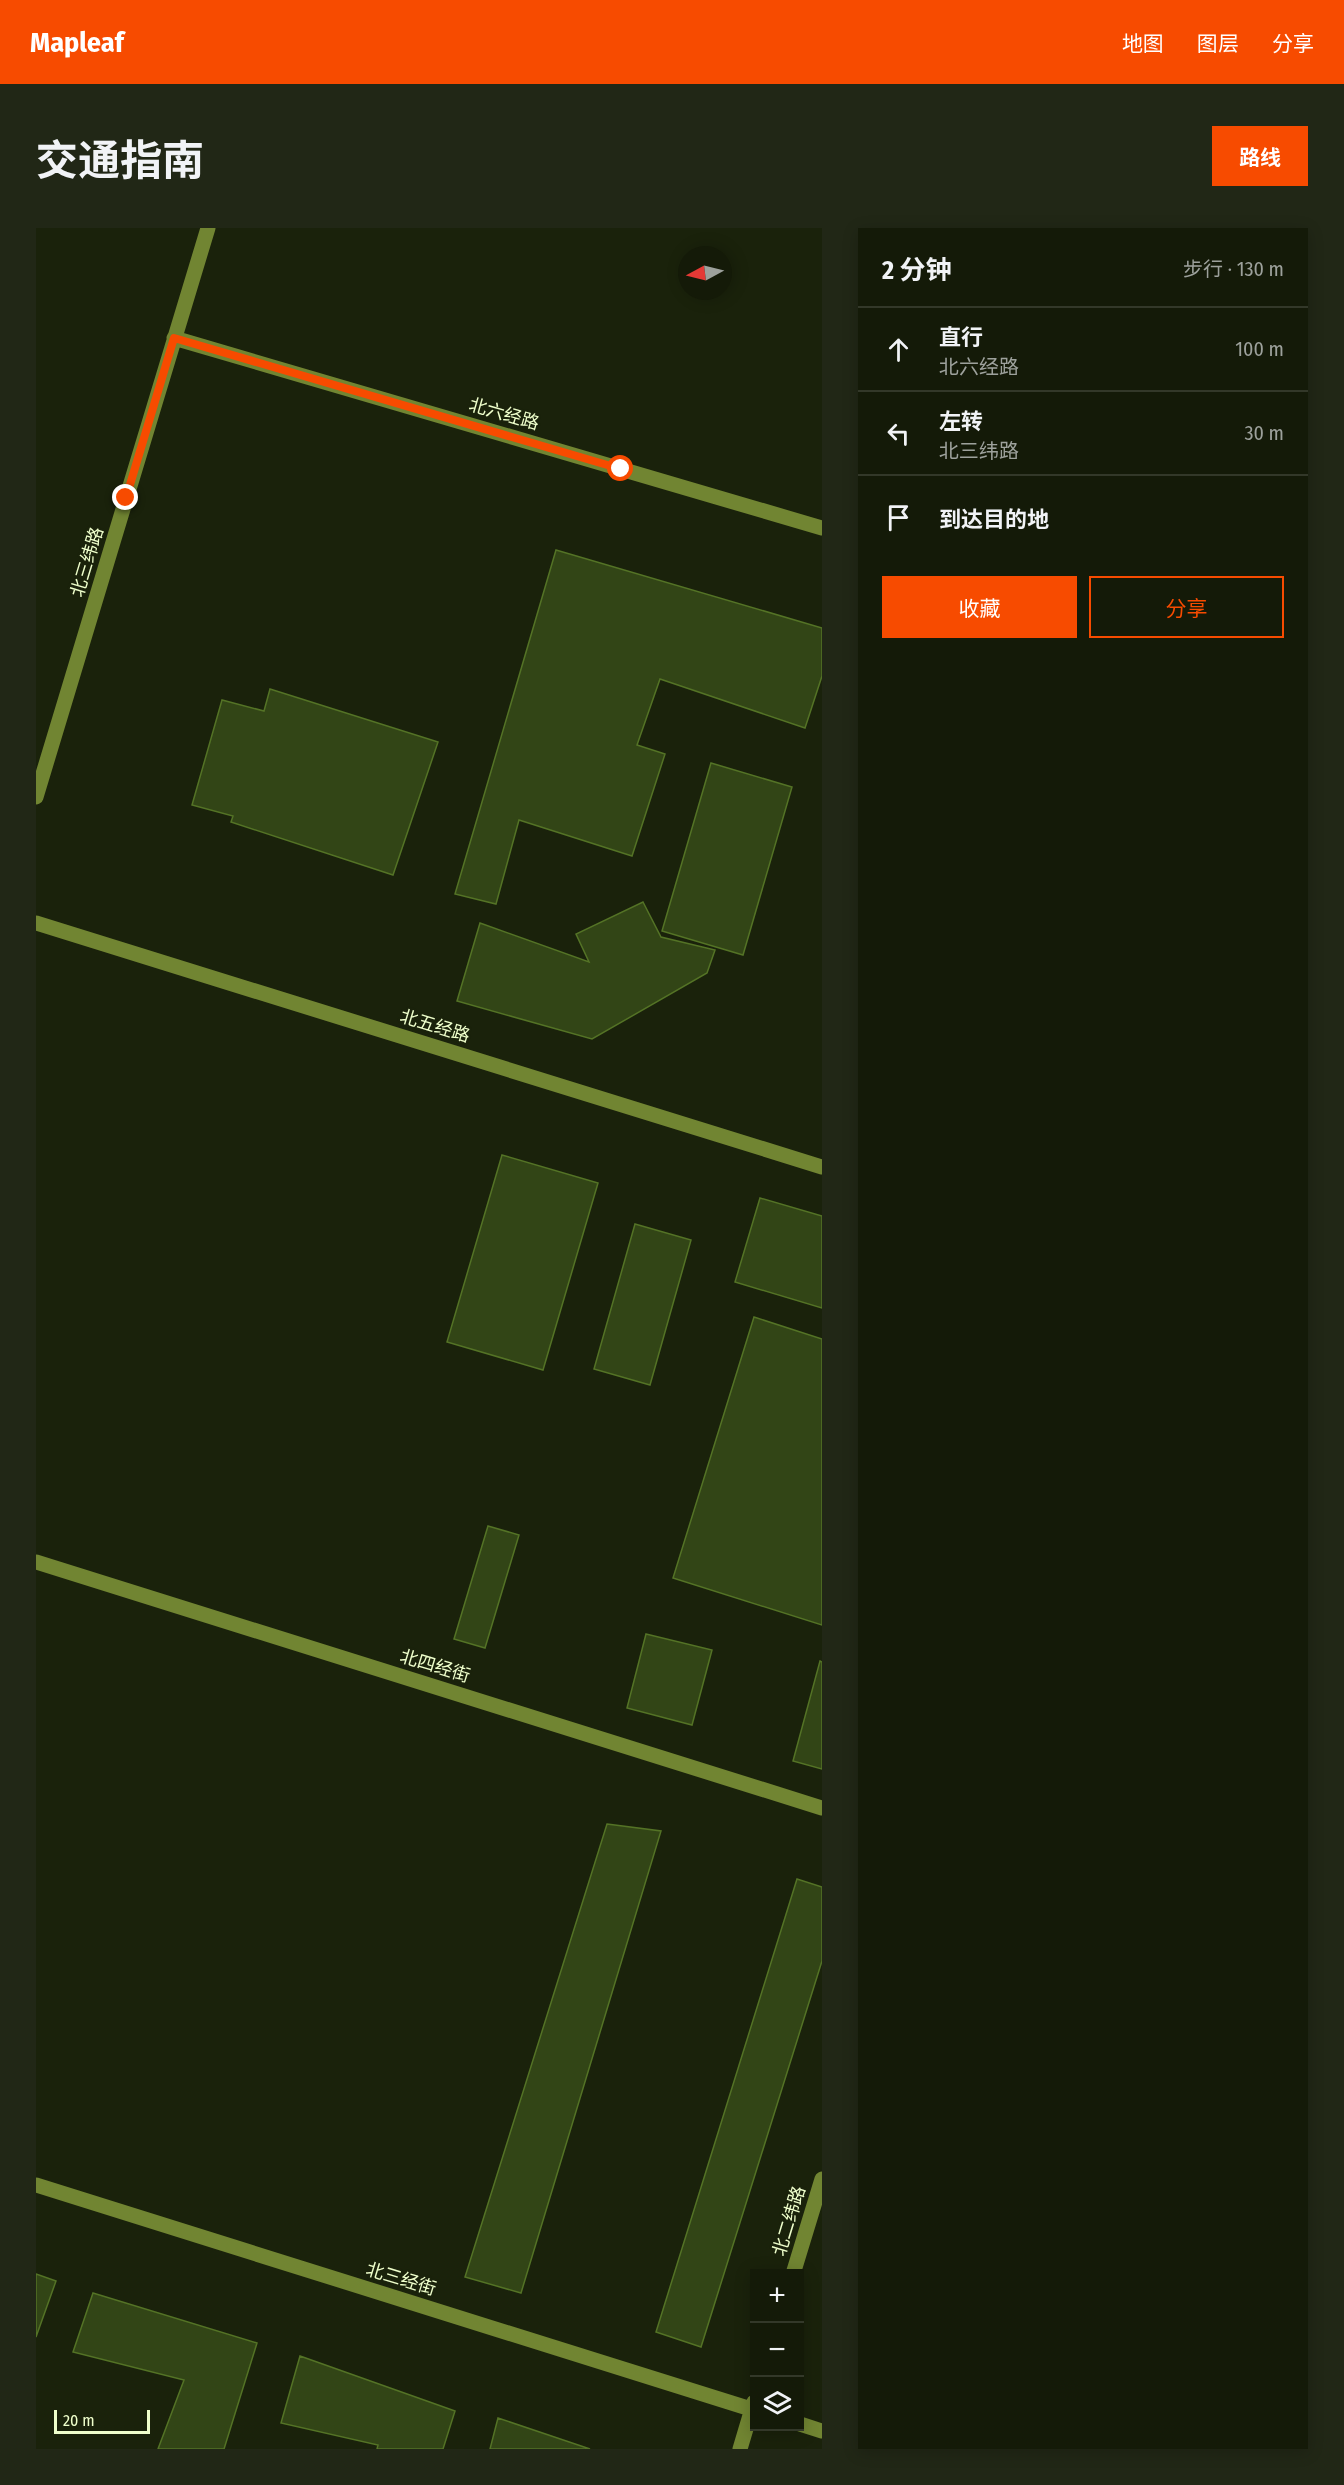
<!DOCTYPE html>
<html lang="zh">
<meta charset="utf-8">
<style>
body{margin:0;font-family:"Fira Sans Condensed","Noto Sans SC",sans-serif;background:#212716;color:#f1f3f6}
.controls{position:absolute;right:18px;bottom:18px;display:grid;overflow:hidden;border-radius:0px;box-shadow:0 3px 15px #0003}
.controls button{width:54px;height:54px;display:grid;place-items:center;padding:0;border:0;border-bottom:2px solid #333829;background:#141a08;color:#f1f3f6;font:30px sans-serif}
.compass{position:absolute;left:642px;top:18px;width:54px;height:54px;border-radius:50%;background:#141a08;box-shadow:0 3px 15px #0003;rotate:263deg}
.scale{position:absolute;left:18px;bottom:15px;width:96px;box-sizing:border-box;padding-left:6px;border:3px solid #efffcc;border-top:0;font-size:16px;line-height:21px;white-space:nowrap;color:#efffcc;-webkit-text-stroke:4px #1a220b;paint-order:stroke}
.stop{position:absolute;width:18px;height:18px;margin:-14px;border:4px solid #f74b00;border-radius:50%;background:#fff}
.stop.end{background:#f74b00;border-color:#fff;box-shadow:0 2px 6px #0008}
.list{margin:0;padding:0;list-style:none}
h2{display:flex;justify-content:space-between;align-items:center;height:78px;margin:0;padding:0 24px;font-size:26px}
h2 small{font-size:20px;font-weight:400;color:#9da19c}
.list li{display:grid;grid-template-columns:39px 1fr auto;gap:18px;align-items:center;box-sizing:border-box;height:84px;padding:0 24px;border-top:2px solid #333829}
.list b{display:block;font-size:22px;white-space:nowrap}
.list p{margin:0;font-size:20px;white-space:nowrap;color:#9da19c}
.list em{font-size:20px;font-style:normal;color:#9da19c}
.actions{display:flex;gap:12px;padding:18px 24px}
.actions a{flex:1;padding:14px 0;border:2px solid #f74b00;border-radius:0px;text-align:center;font-size:21px;color:#f74b00}
.actions .main{background:#f74b00;color:#fff}
.icon{flex:none;width:33px;height:33px;fill:none;stroke:currentColor;stroke-width:2;stroke-linecap:round;stroke-linejoin:round}
.map{position:relative;flex:none;width:786px;height:2221px;overflow:hidden;border-radius:0px}
header{display:flex;align-items:center;gap:36px;box-sizing:border-box;height:84px;padding:0 30px;background:#f74b00;color:#fff}
header strong{font-size:28px}
nav{display:flex;gap:33px;margin-inline-start:auto;font-size:21px}
.intro{display:flex;align-items:center;justify-content:space-between;box-sizing:border-box;height:144px;padding:0 36px}
h1{margin:0;font-size:42px}
.button{padding:15px 27px;border-radius:0px;background:#f74b00;color:#fff;font-size:21px;font-weight:700}
main{display:flex;gap:36px;padding:0 36px}
aside{flex:1;background:#141a08;border-radius:0px;box-shadow:0 3px 15px #0003}
.map>svg:first-child{display:block}
.building{fill:#324516;stroke:#547326;stroke-width:1.5}
.lines{fill:none;stroke-linecap:round;stroke-linejoin:round}
.minor{stroke:#718532;stroke-width:15}
.route{stroke:#f74b00;stroke-width:8}
.labels{text-anchor:middle;stroke-width:4.5;stroke-linejoin:round;paint-order:stroke}
.street-label{font-size:18px;fill:#efffcc;stroke:#1a220b}
</style>
<header>
<strong>Mapleaf</strong>
<nav><a>地图</a><a>图层</a><a>分享</a></nav>
</header>
<div class="intro"><h1>交通指南</h1><a class="button">路线</a></div>
<main>
<div class="map">
<svg width="786" height="2221" viewBox="0 0 786 2221">
<rect width="100%" height="100%" fill="#1a220b"/>
<path class="building" d="M520 322 786 400V448L769 500 624 451 601 517 629 526 596 628 483 592 460 676 419 666Z
M234 461 402 514 357 647 195 594 197 588 156 577 186 472 228 483Z
M675 535 756 559 707 727 626 703Z
M607 674 625 709 679 722 671 745 556 811 421 773 444 695 553 734 540 706Z
M466 927 562 955 507 1142 411 1114Z
M724 970 786 988V1080L699 1054Z
M599 996 655 1012 614 1157 558 1141Z
M718 1089 786 1111V1397L637 1350Z
M452 1298 483 1307 449 1420 418 1411Z
M610 1406 676 1422 656 1497 591 1480Z
M784 1433 786 1434V1541L757 1533Z
M571 1596 625 1603 485 2065 429 2049Z
M761 1651 786 1659V1733L665 2119 620 2104Z
M0 2046 20 2053 0 2109Z
M57 2065 221 2115 188 2221H122L148 2152 37 2124Z
M264 2128 419 2183 407 2221H341L342 2217 245 2195Z
M462 2190 554 2221H454Z"/>
<g class="lines">
<path class="minor" d="M138 110 786 300
M0 569 172 0
M0 695 786 939
M0 1334 786 1580
M0 1957 718 2182
M757 2046 786 1951
M764 2196 786 2203
M704 2221 718 2174"/>
</g>
<g class="lines">
<path class="route" d="M90 270 138 110 585 241"/>
</g>
<g class="labels">
<g class="street-label">
<text transform="translate(468 186) rotate(16)" y="6">北六经路</text>
<text transform="translate(51 334) rotate(-73)" y="6">北三纬路</text>
<text transform="translate(399 798) rotate(17)" y="6">北五经路</text>
<text transform="translate(399 1438) rotate(17)" y="6">北四经街</text>
<text transform="translate(753 1993) rotate(-73)" y="6">北二纬路</text>
<text transform="translate(365 2051) rotate(17)" y="6">北三经街</text>
</g>
</g>
</svg>
<div class="controls">
<button>+</button>
<button>−</button>
<button><svg class="icon" aria-label="layers" viewBox="0 0 24 24"><path d="M12 4l9 5-9 5-9-5zM3 14l9 5 9-5"/></svg></button>
</div>
<svg class="compass" viewBox="-18 -18 36 36"><path d="M0-13l5 13h-10z" fill="#e53935"/><path d="M0 13l5-13h-10z" fill="#9da19c"/></svg>
<div class="scale">20 m</div>
<div class="stop" style="left:585px;top:241px"></div>
<div class="stop end" style="left:90px;top:270px"></div>
</div>
<aside>
<h2>2 分钟<small>步行 · 130 m</small></h2>
<ul class="list">
<li><svg class="icon" aria-label="ahead" viewBox="0 0 24 24"><path d="M12 20V5M6 11l6-6 6 6"/></svg><div><b>直行</b><p>北六经路</p></div><em>100 m</em></li>
<li><svg class="icon" aria-label="left" viewBox="0 0 24 24"><path d="M17 20v-9H6M10 6l-5 5 5 5"/></svg><div><b>左转</b><p>北三纬路</p></div><em>30 m</em></li>
<li><svg class="icon" aria-label="arrive" viewBox="0 0 24 24"><path d="M6 21V4h12l-3 4 3 4H6"/></svg><div><b>到达目的地</b></div></li>
</ul>
<div class="actions"><a class="main">收藏</a><a>分享</a></div>
</aside>
</main>
